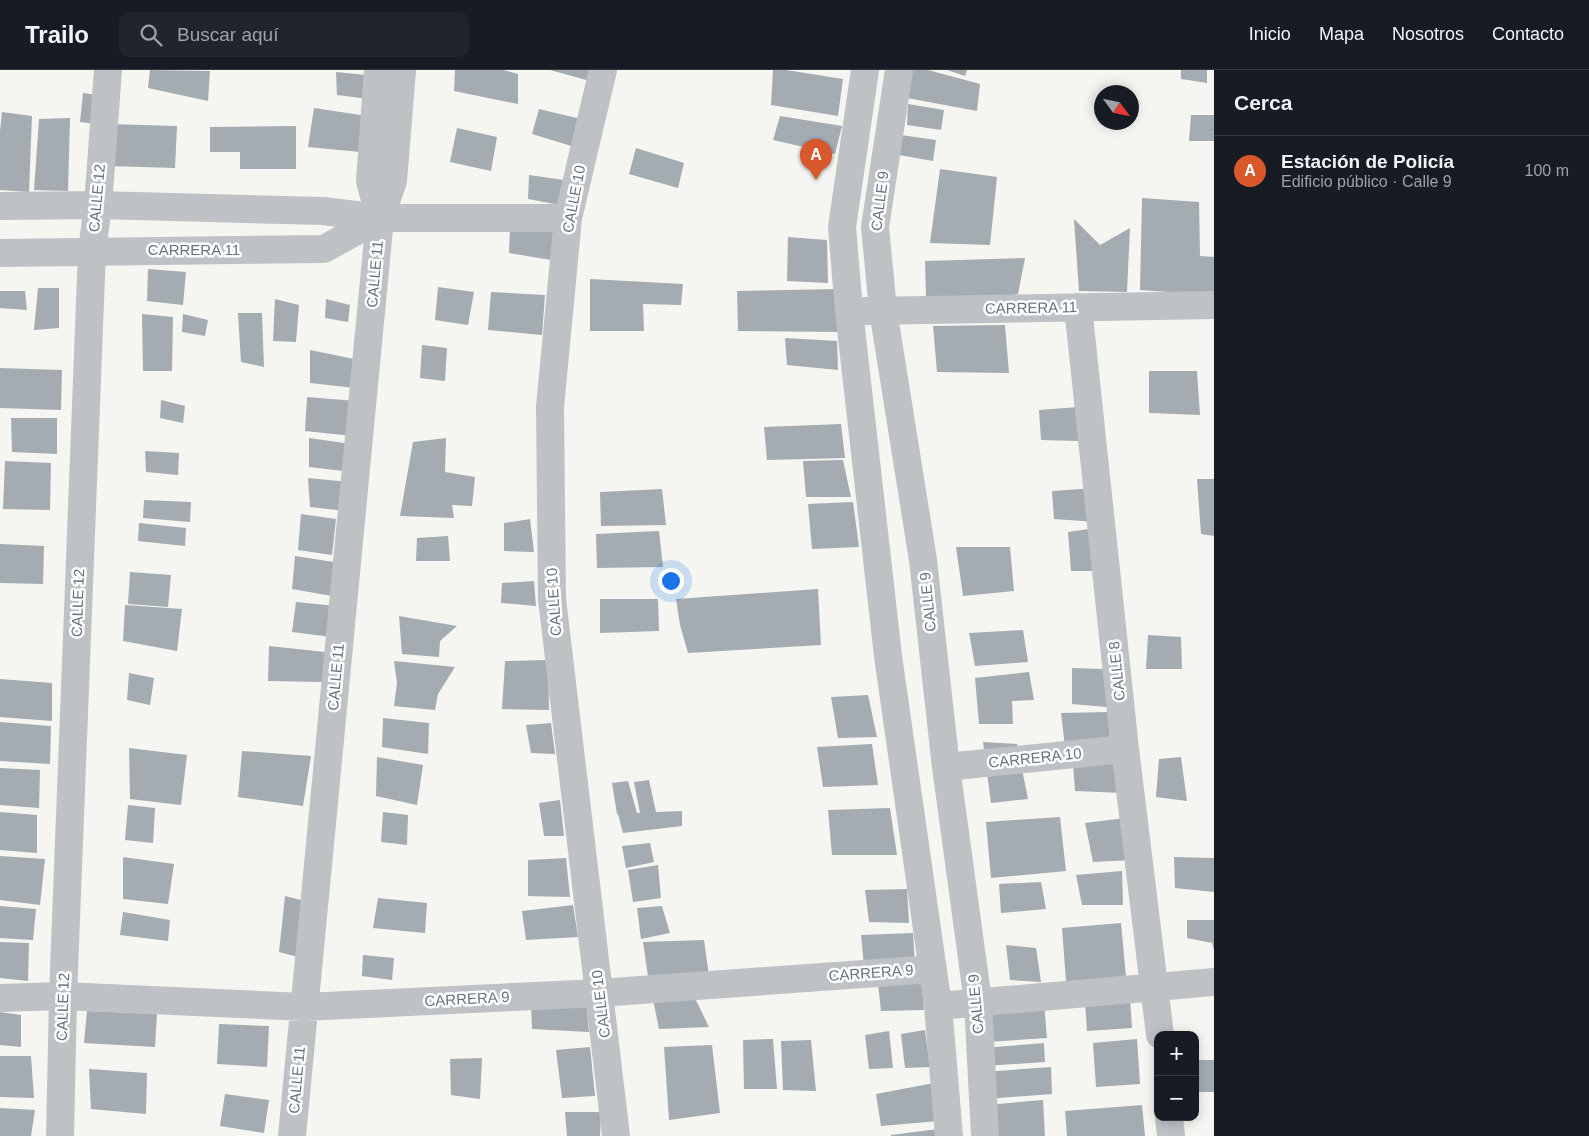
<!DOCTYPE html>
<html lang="es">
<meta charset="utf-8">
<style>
body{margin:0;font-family:Arial,sans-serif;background:#20242c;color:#f1f3f6}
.controls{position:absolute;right:15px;bottom:15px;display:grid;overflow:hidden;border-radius:10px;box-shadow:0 2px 12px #0003}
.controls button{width:45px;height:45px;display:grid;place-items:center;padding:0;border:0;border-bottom:1px solid #363941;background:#171b24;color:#f1f3f6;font:25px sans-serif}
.compass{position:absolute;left:1094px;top:15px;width:45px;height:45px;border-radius:50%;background:#171b24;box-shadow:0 2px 12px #0003;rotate:123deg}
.you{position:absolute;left:670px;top:510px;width:18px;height:18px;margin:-12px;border:4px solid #fff;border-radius:50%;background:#1a73e8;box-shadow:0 0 0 8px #1a73e833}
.badge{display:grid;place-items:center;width:32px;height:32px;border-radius:50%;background:#da572c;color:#fff;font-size:16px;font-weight:700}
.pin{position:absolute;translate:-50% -41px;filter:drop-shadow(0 1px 2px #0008)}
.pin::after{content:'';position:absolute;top:26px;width:18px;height:15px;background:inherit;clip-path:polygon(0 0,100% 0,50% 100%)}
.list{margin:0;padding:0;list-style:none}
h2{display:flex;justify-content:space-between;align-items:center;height:65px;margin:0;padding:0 20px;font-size:21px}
h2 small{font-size:16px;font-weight:400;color:#9ea1a6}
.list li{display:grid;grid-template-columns:32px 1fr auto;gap:15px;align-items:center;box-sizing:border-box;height:70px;padding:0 20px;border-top:1px solid #363941}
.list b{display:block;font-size:19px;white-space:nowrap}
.list p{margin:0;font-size:16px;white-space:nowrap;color:#9ea1a6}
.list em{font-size:16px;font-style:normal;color:#9ea1a6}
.icon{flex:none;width:28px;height:28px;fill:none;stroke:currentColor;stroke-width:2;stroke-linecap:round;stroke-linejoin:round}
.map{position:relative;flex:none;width:1214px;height:1066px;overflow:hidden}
header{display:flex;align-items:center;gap:30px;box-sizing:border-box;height:70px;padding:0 25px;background:#171b24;border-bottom:1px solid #363941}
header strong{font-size:24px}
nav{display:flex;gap:28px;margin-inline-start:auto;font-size:18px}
.search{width:350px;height:45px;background:#20242c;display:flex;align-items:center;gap:12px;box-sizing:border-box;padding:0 18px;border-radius:10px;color:#9ea1a6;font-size:19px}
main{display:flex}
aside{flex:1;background:#171b24}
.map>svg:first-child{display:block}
.building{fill:#a4acb2}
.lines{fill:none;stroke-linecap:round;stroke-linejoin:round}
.minor{stroke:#bec2c5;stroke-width:28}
.labels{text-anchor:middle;stroke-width:5;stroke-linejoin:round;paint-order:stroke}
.street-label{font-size:15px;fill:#657481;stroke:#fff}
</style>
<header>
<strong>Trailo</strong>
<div class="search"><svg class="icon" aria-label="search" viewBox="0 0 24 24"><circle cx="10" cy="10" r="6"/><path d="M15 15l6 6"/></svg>Buscar aquí</div>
<nav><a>Inicio</a><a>Mapa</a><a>Nosotros</a><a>Contacto</a></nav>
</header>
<main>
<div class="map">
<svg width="1214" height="1066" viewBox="0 0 1214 1066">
<rect width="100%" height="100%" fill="#f5f5f1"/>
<path class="building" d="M150 0 210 1 208 31 148 18Z
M455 0H503L518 4V34L454 21Z
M550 0H593L590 11Z
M773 0H786L843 9 838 46 771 35Z
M912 0H928L980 14 977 41 907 28Z
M947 0H967L965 6Z
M1181 0H1207V13L1181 9Z
M336 2 376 6 377 30 337 25Z
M83 23 104 26 103 55 80 52Z
M908 34 944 40 941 60 907 55Z
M314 38 374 47 371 83 308 77Z
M539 39 585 50 578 78 532 64Z
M2 42 32 46 29 122 0 120V61Z
M1191 45H1214V71H1189Z
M780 46 842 56 835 84 773 70Z
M70 48 68 121 34 120 39 49Z
M109 54 177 56 175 98 108 96Z
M296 56V99H240V82H210V57Z
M457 58 497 67 491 101 450 92Z
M901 65 936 70 933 91 899 85Z
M636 78 684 93 678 118 629 104Z
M940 99 997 107 990 175 930 173Z
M529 105 564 110 560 135 528 129Z
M1142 128 1199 132 1200 186 1214 187V225L1140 220Z
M1074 149 1100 175 1130 158 1127 222 1079 221Z
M510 159 558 162 551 190 509 183Z
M788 167 827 170 828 213 787 211Z
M1025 188 1018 224 981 231 926 228 925 191Z
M148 199 186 202 183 235 147 231Z
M590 209 683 214 681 235 643 234 644 261H590Z
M438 217 474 222 468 255 435 250Z
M38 218H59V258L34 260Z
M837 219 840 262 738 261 737 221Z
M0 221H25L27 240 0 238Z
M491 222 545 225 542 265 488 260Z
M275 229 299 235 296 272 273 271Z
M326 229 350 235 348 252 325 248Z
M238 243H262L264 297 241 292Z
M142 244 173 247 172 301H143Z
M183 244 208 250 205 266 182 262Z
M1005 255 1009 303 937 302 933 256Z
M785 268 837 271 838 300 787 295Z
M422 275 447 278 445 311 420 308Z
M310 280 359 290 355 318 310 313Z
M0 298 62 300 61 340 0 338Z
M1149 301H1197L1200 345 1149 343Z
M307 327 356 331 353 366 305 361Z
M161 330 185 336 183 353 160 348Z
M1078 337 1079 371 1041 370 1039 340Z
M11 348H57V384L12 382Z
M841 354 845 388 767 390 764 357Z
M309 368 351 374 352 402 309 397Z
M446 368 445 402 475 407 472 436 452 435 454 448 400 446 413 372Z
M145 381 179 383 178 405 146 402Z
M843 390 851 427H806L803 391Z
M5 391 51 393 50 440 3 439Z
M308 408 349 412 346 441 310 437Z
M1197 409H1214V466L1201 464Z
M1095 418 1096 452 1054 449 1052 421Z
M662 419 666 455 601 456 600 422Z
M144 430 191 432 190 452 143 448Z
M853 432 859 477 812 479 808 434Z
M301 444 336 449 332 485 298 480Z
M530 449 534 482 504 481V453Z
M139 453 186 458 185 476 138 471Z
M1096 458 1098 501H1071L1068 462Z
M659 461 663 497 597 498 596 464Z
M448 466 450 491H416L417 468Z
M0 474 44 476 43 514 0 513Z
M956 477H1010L1014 521 963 526Z
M295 486 340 493 332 526 292 519Z
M130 502 171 505 168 537 128 534Z
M534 511 536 536 501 533 502 513Z
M818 519 821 575 688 583 680 555 676 529Z
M600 529H658L659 561 600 563Z
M296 532 336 536 332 567 292 562Z
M125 535 182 539 177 581 123 571Z
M399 546 457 556 440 571 439 587 402 584Z
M1023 560 1028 592 975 596 969 563Z
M1148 565 1181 567 1182 599H1146Z
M269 576 325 582 323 612 268 611Z
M548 590 549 640 502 639 505 591Z
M394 591 455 597 438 624 435 640 394 636 397 613Z
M1072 598 1103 599 1107 637 1072 634Z
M1029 602 1034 630 1012 631 1013 654H979L975 608Z
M129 603 154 608 150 635 127 630Z
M0 609 52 613V651L0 647Z
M868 625 877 667 838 668 831 627Z
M1108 642 1111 681 1065 677 1061 643Z
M383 648 429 653 428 684 382 677Z
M0 652 51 656 50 694 0 691Z
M551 653 555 684 531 683 526 655Z
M983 672 1017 674 1028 729 991 733Z
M872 674 878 715 823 717 817 677Z
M129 678 187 685 181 735 130 729Z
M242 681 311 686 303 736 238 727Z
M377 687 423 695 417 735 376 726Z
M1181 687 1187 731 1156 727 1159 689Z
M1123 689 1124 723 1075 721 1073 693Z
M0 698 40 700 39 738 0 735Z
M649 710 656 742 682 741V756L623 763 618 744H617L612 713 628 711 637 743H640L634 712Z
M560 730 564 766H544L539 733Z
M128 735 155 738 153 773 125 770Z
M890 738 897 785H832L828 740Z
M0 742 37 745V783L0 780Z
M383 742 408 745 407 775 381 772Z
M1060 747 1066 801 991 808 986 752Z
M1125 748 1132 790 1093 792 1085 753Z
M650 773 654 792 626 798 622 776Z
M0 786 45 789 40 835 0 830Z
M123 787 174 794 168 834 123 829Z
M1174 787 1214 788V822L1175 818Z
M566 788 570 827 528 826V790Z
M658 795 661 828 633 832 628 800Z
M1122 801 1123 835H1082L1076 805Z
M1041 812 1046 839 1001 843 999 814Z
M907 819 909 853 869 852 865 820Z
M285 826 309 832 302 888 279 882Z
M378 828 427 833 425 863 373 858Z
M573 835 578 867 526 870 522 841Z
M0 836 36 839 33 870 0 868Z
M662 836 670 863 641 869 637 838Z
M123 842 170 850 168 871 120 865Z
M1187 850H1214V881L1212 873 1187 868Z
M1121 853 1126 907 1066 912 1062 858Z
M913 863 915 897 864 896 861 865Z
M704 870 709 906 649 913 643 872Z
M0 872 29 873 28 911 0 908Z
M1006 875 1036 878 1041 912 1010 910Z
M363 885 394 888 392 910 362 906Z
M922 911 924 940 881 941 878 913Z
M652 924H693L709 957 659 959Z
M1130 928 1132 958 1087 961 1085 932Z
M586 930 589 962 532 959 531 932Z
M1044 933 1047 968 988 972 985 937Z
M87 941 157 944 155 977 84 973Z
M0 942 21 945V977L0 975Z
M219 954 269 956 267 997 217 994Z
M925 960 930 997 905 998 901 964Z
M889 961 893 998 869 999 865 965Z
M773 969 777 1019H744L743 970Z
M1137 969 1140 1014 1096 1017 1093 973Z
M811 970 816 1021 783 1020 781 971Z
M1044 973 1045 992 985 996 983 978Z
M712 975 720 1043 669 1050 664 977Z
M590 977 595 1026 562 1028 556 980Z
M0 986H31L34 1028 0 1027Z
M482 988 480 1029 451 1025 450 989Z
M1195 990H1214V1022H1195Z
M1051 997 1052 1024 986 1029 984 1002Z
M89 999 147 1003 146 1044 91 1039Z
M934 1013 939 1051 881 1056 876 1024Z
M225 1024 269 1030 264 1063 220 1056Z
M1043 1030 1045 1066H988L986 1035Z
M1142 1035 1145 1066H1067L1065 1041Z
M0 1038 35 1040 31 1066H0Z
M565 1042H601L600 1066H567Z
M938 1059 940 1066H891V1065Z"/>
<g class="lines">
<path class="minor" d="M378 0 370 111 380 148
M603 0 568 148 550 337 552 529 616 1066
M865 0 842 157 849 241 888 586 938 936 949 1066
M899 0 875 157 883 240 923 490 946 697 978 932 985 1066
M0 136 98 135 323 141 380 148H568
M0 183 324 179 380 148
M1078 237 1125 679 1160 965
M866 241 1214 235
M946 697 1125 679
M0 928 63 926 304 937 599 923 933 899
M938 936 1214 912
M1169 1047 1171 1066
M60 1066 63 926 92 181 98 135 108 0
M292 1066 380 148 393 111 402 0"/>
</g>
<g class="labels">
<g class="street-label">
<text transform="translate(97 128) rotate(-85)" y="5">CALLE 12</text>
<text transform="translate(574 129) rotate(-79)" y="5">CALLE 10</text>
<text transform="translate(880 131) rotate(-83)" y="5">CALLE 9</text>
<text x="194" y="185">CARRERA 11</text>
<text transform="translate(375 204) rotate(-85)" y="5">CALLE 11</text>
<text transform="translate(1031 238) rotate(-1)" y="5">CARRERA 11</text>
<text transform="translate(554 532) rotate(-94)" y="5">CALLE 10</text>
<text transform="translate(928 532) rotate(-96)" y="5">CALLE 9</text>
<text transform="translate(78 533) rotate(-88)" y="5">CALLE 12</text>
<text transform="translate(1117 601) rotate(-96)" y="5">CALLE 8</text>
<text transform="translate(336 607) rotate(-85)" y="5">CALLE 11</text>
<text transform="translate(1035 688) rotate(-6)" y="5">CARRERA 10</text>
<text transform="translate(871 903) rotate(-4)" y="5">CARRERA 9</text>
<text transform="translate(467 929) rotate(-3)" y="5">CARRERA 9</text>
<text transform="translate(601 934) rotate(-97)" y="5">CALLE 10</text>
<text transform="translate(976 934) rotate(-95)" y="5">CALLE 9</text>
<text transform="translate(63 937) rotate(-88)" y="5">CALLE 12</text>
<text transform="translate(297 1010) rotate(-85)" y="5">CALLE 11</text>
</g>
</g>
</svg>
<div class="controls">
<button>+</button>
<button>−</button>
</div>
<svg class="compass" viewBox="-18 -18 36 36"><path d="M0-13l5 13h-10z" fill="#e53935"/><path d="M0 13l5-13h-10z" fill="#9ea1a6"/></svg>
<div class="you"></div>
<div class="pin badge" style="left:816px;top:110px">A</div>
</div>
<aside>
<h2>Cerca<small></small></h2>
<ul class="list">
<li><span class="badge">A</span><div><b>Estación de Policía</b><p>Edificio público · Calle 9</p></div><em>100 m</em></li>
</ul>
</aside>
</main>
